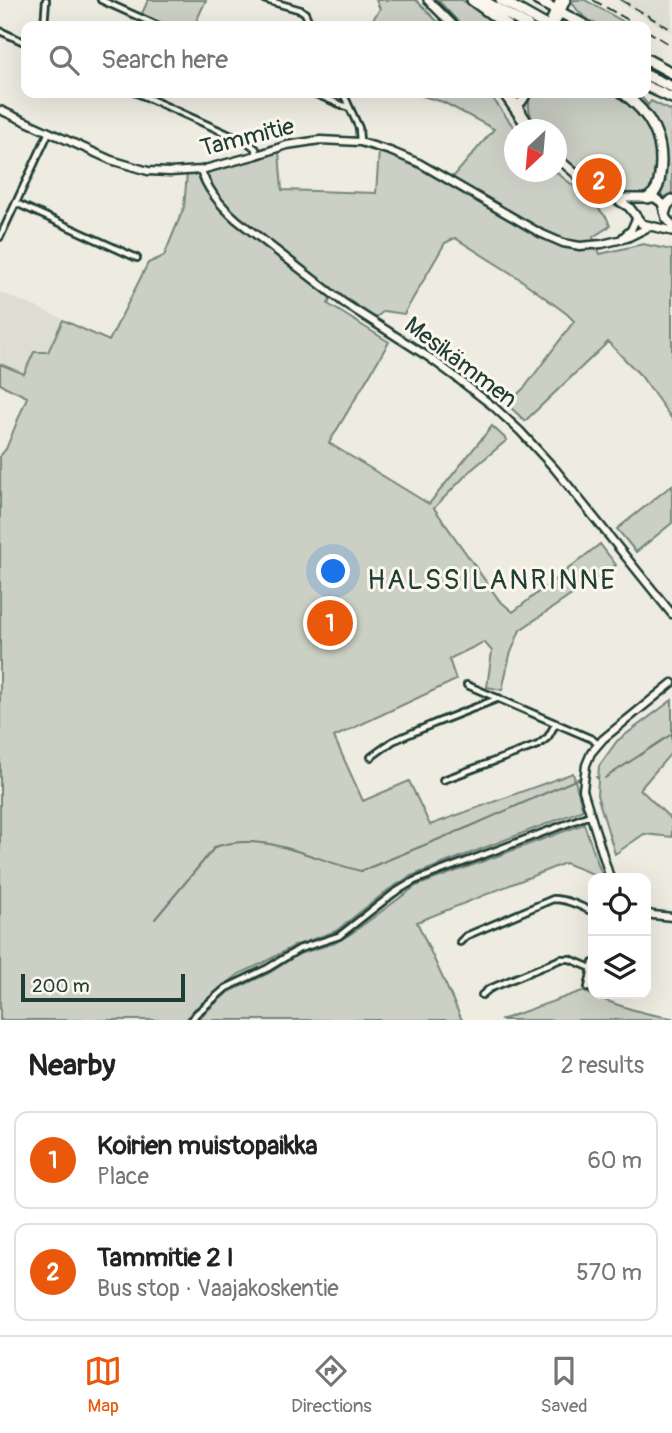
<!DOCTYPE html>
<meta charset="utf-8">
<style>
body{margin:0;font-family:Pangolin,sans-serif;background:#f6f6f6;color:#222}
.controls{position:absolute;right:21px;bottom:21px;display:grid;overflow:hidden;border-radius:14px;box-shadow:0 7px 28px #0002}
.controls button{width:63px;height:63px;display:grid;place-items:center;padding:0;border:0;border-bottom:2px solid #e0e0e0;background:#fff;color:#222;font:35px sans-serif}
.compass{position:absolute;left:504px;top:119px;width:63px;height:63px;border-radius:50%;background:#fff;box-shadow:0 7px 28px #0002;rotate:206deg}
.scale{position:absolute;left:21px;bottom:18px;width:164px;box-sizing:border-box;padding-left:7px;border:4px solid #1f3d34;border-top:0;font-size:19px;line-height:24px;white-space:nowrap;color:#1f3d34;-webkit-text-stroke:5px #fbf7ec;paint-order:stroke}
.you{position:absolute;left:334px;top:572px;width:24px;height:24px;margin:-18px;border:5px solid #fff;border-radius:50%;background:#1a73e8;box-shadow:0 0 0 10px #1a73e833}
.badge{display:grid;place-items:center;width:46px;height:46px;border-radius:50%;background:#ea580c;color:#fff;font-size:23px;font-weight:700}
.pin{position:absolute;translate:-50% -50%;border:4px solid #fff;box-shadow:0 2px 7px #0006}
.list{margin:0;padding:0;list-style:none}
h2{display:flex;justify-content:space-between;align-items:center;height:91px;margin:0;padding:0 28px;font-size:30px}
h2 small{font-size:23px;font-weight:400;color:#767676}
.list li{display:grid;grid-template-columns:46px 1fr auto;gap:21px;align-items:center;box-sizing:border-box;height:98px;margin:0 14px 14px;padding:0 14px;border:2px solid #e0e0e0;border-radius:14px}
.list b{display:block;font-size:26px;white-space:nowrap}
.list p{margin:0;font-size:23px;white-space:nowrap;color:#767676}
.list em{font-size:23px;font-style:normal;color:#767676}
.icon{flex:none;width:38px;height:38px;fill:none;stroke:currentColor;stroke-width:2;stroke-linecap:round;stroke-linejoin:round}
.map{position:relative;flex:none;width:672px;height:1020px;overflow:hidden}
.search{position:absolute;background:#fff;box-shadow:0 7px 28px #0002;left:21px;right:21px;top:21px;height:77px;display:flex;align-items:center;gap:18px;box-sizing:border-box;padding:0 24px;border-radius:14px;color:#767676;font-size:26px}
.sheet{height:315px;background:#fff}
nav{display:flex;justify-content:space-around;align-items:center;box-sizing:border-box;height:98px;border-top:2px solid #e0e0e0;background:#fff;font-size:19px;color:#767676}
nav a{display:grid;justify-items:center;gap:4px}
nav .on{color:#ea580c}
.map>svg:first-child{display:block}
.built{fill:#ddddd2}
.green{fill:#cbcfc4;stroke:#75867c;stroke-width:2}
.lines{fill:none;stroke-linecap:round;stroke-linejoin:round}
.stream{stroke:#6c7d74;stroke-width:2}
.minor-casing{stroke:#1f3d34;stroke-width:10}
.tertiary-casing{stroke:#1f3d34;stroke-width:11}
.secondary-casing{stroke:#1f3d34;stroke-width:12}
.motorway-casing{stroke:#1f3d34;stroke-width:14}
.minor{stroke:#fbf7ec;stroke-width:4.5}
.tertiary{stroke:#fbf7ec;stroke-width:6}
.secondary{stroke:#fbf7ec;stroke-width:7}
.motorway{stroke:#fbf7ec;stroke-width:9}
.rail{stroke:#1f3d34;stroke-width:2;stroke-dasharray:10 5;stroke-linecap:butt}
.labels{text-anchor:middle;stroke-width:6;stroke-linejoin:round;paint-order:stroke}
.street-label{font-size:24px;fill:#1f3d34;stroke:#fbf7ec}
.quarter-label{font-size:28px;letter-spacing:2px;fill:#1f3d34;stroke:#fbf7ec}
</style>
<div class="map">
<svg width="672" height="1020" viewBox="0 0 672 1020">
<rect width="100%" height="100%" fill="#eeece1"/>
<filter id="ink" filterUnits="userSpaceOnUse"><feTurbulence type="fractalNoise" baseFrequency=".0143" numOctaves="2"/><feDisplacementMap in="SourceGraphic" scale="14" xChannelSelector="R" yChannelSelector="G"/><feConvolveMatrix kernelMatrix="1 2 1 2 8 2 1 2 1" color-interpolation-filters="sRGB"/></filter>
<g filter="url(#ink)">
<path class="built" d="M616 0H672V33Z
M0 292 59 317 63 320 48 352 24 375 0 364Z"/>
<path class="green" d="M148 0H206L194 26H159L140 18Z
M376 0H416L442 26H365L373 19 380 9Z
M438 0H462L501 26H462Z
M573 0H585L631 26C603 26 589 28 572 3Z
M412 93H489L515 129 514 172H556L590 199 607 218 610 226 593 237 600 254 643 244 672 250V419L641 376 608 342 525 421 507 404 525 387 574 321 567 314 517 277 455 238 445 243 404 314 384 311 374 319 334 293 328 304 389 342 329 443 429 504 492 426 507 440 470 471 434 508 499 600 513 612 600 544 616 565 520 630 510 655 502 690 487 687 492 651 484 642 449 659 456 680 334 737 363 801 409 781 430 825 573 773 583 810 411 876 388 890 336 931 294 946 263 963 239 974 192 1011 186 1020H0V456L6 449 27 397 0 384V364L24 374 34 352H48L63 320 109 341 148 263 164 256 184 207 187 173C218 172 249 159 279 151L282 190 376 193 379 150 401 157 437 177 454 176 494 129 443 102Z
M531 93H617C632 102 644 118 651 133 659 150 664 198 635 195 623 195 615 187 606 182 598 177 589 175 581 172 573 168 563 158 557 151L556 130 538 129C530 116 526 108 531 93Z
M628 93H638L648 105 651 101 672 111V194L665 198 659 192 662 143Z
M672 485V523L636 552 617 529Z
M672 700V752L640 789 671 819 672 818V837L644 834 615 854 597 795 599 766 617 741Z
M584 824 603 878 565 863 417 922 462 1020H197L227 993 269 973 299 954 335 943 352 933 416 886Z
M582 991C611 1003 640 1014 672 1018V1020H500Z"/>
<g class="lines">
<path class="stream" d="M596 777 598 778
M605 778 672 734
M155 919 215 847C266 830 312 860 361 871L471 826 582 777"/>
<g class="minor-casing">
<path id="minor" d="M101 0 159 26
M266 0 301 10 305 13 311 26
M44 26 46 0
M0 31 26 43
M137 93 250 144 256 149 257 155
M313 93 349 108
M343 93 359 128 360 142
M16 203 137 258
M0 237 49 132
M467 685 592 739 598 744
M371 757 393 741 433 724 499 698
M443 780 538 745 548 737 556 723
M460 942 466 936 553 899C567 899 580 906 593 912
M588 988 593 963
M482 995 489 989 561 959H570L591 968
M192 1020 196 1014 226 988 268 968 299 949 339 936 394 893 414 881 590 815"/>
</g>
<g class="tertiary-casing">
<path id="tertiary" d="M0 110 111 160 148 171 170 172 201 170 257 155 287 145 320 140 360 142 390 151 419 163 540 233 563 243 580 246 602 244 627 238 649 227
M201 170C207 190 221 206 237 220L344 303 430 358 453 375 494 407 520 431 555 469 672 614
M623 237 631 230 636 219
M610 878 583 790 586 765 591 753 603 739 672 683
M646 913 653 915 672 917"/>
</g>
<g class="secondary-casing">
<path id="secondary" d="M428 0 454 26
M548 26 560 0
M554 26 566 0
M503 93 529 130
M509 93 533 130
M514 106C521 105 524 99 527 93
M556 157 582 179 629 207 642 224 672 231
M615 198H655L662 203 666 218 672 225"/>
</g>
<g class="motorway-casing">
<path id="motorway" d="M472 0 508 26
M482 0 528 26
M501 0 547 26
M537 0 586 26
M646 59 672 73
M646 75 672 87
M646 86 672 98
M623 93C651 114 665 139 660 174 659 185 657 192 648 198
M665 211 667 205 672 200"/>
</g>
<use href="#minor" class="minor"/>
<use href="#tertiary" class="tertiary"/>
<use href="#secondary" class="secondary"/>
<use href="#motorway" class="motorway"/>
<path class="rail" d="M593 0 639 26
M621 0 672 30
M646 30 672 46"/>
</g>
</g>
<g class="labels">
<g class="street-label">
<text transform="translate(247 137) rotate(-14)" y="8">Tammitie</text>
<text transform="translate(461 362) rotate(37)" y="8">Mesikämmen</text>
</g>
<g class="quarter-label">
<text x="492" y="589">HALSSILANRINNE</text>
</g>
</g>
</svg>
<div class="controls">
<button><svg class="icon" aria-label="locate" viewBox="0 0 24 24"><circle cx="12" cy="12" r="6"/><path d="M12 2v4M12 18v4M2 12h4M18 12h4"/></svg></button>
<button><svg class="icon" aria-label="layers" viewBox="0 0 24 24"><path d="M12 4l9 5-9 5-9-5zM3 14l9 5 9-5"/></svg></button>
</div>
<svg class="compass" viewBox="-18 -18 36 36"><path d="M0-13l5 13h-10z" fill="#e53935"/><path d="M0 13l5-13h-10z" fill="#767676"/></svg>
<div class="scale">200 m</div>
<div class="you"></div>
<div class="pin badge" style="left:330px;top:623px">1</div>
<div class="pin badge" style="left:599px;top:181px">2</div>
<div class="search"><svg class="icon" aria-label="search" viewBox="0 0 24 24"><circle cx="10" cy="10" r="6"/><path d="M15 15l6 6"/></svg>Search here</div>
</div>
<section class="sheet">
<h2>Nearby<small>2 results</small></h2>
<ul class="list">
<li><span class="badge">1</span><div><b>Koirien muistopaikka</b><p>Place</p></div><em>60 m</em></li>
<li><span class="badge">2</span><div><b>Tammitie 2 I</b><p>Bus stop · Vaajakoskentie</p></div><em>570 m</em></li>
</ul>
</section>
<nav>
<a class="on"><svg class="icon" aria-label="map" viewBox="0 0 24 24"><path d="M3 6l6-2 6 2 6-2v14l-6 2-6-2-6 2zM9 4v14M15 6v14"/></svg>Map</a>
<a><svg class="icon" aria-label="directions" viewBox="0 0 24 24"><path d="M12 3l9 9-9 9-9-9zM9 14v-3h6M13 9l2 2-2 2"/></svg>Directions</a>
<a><svg class="icon" aria-label="saved" viewBox="0 0 24 24"><path d="M7 4h10v16l-5-4-5 4z"/></svg>Saved</a>
</nav>
